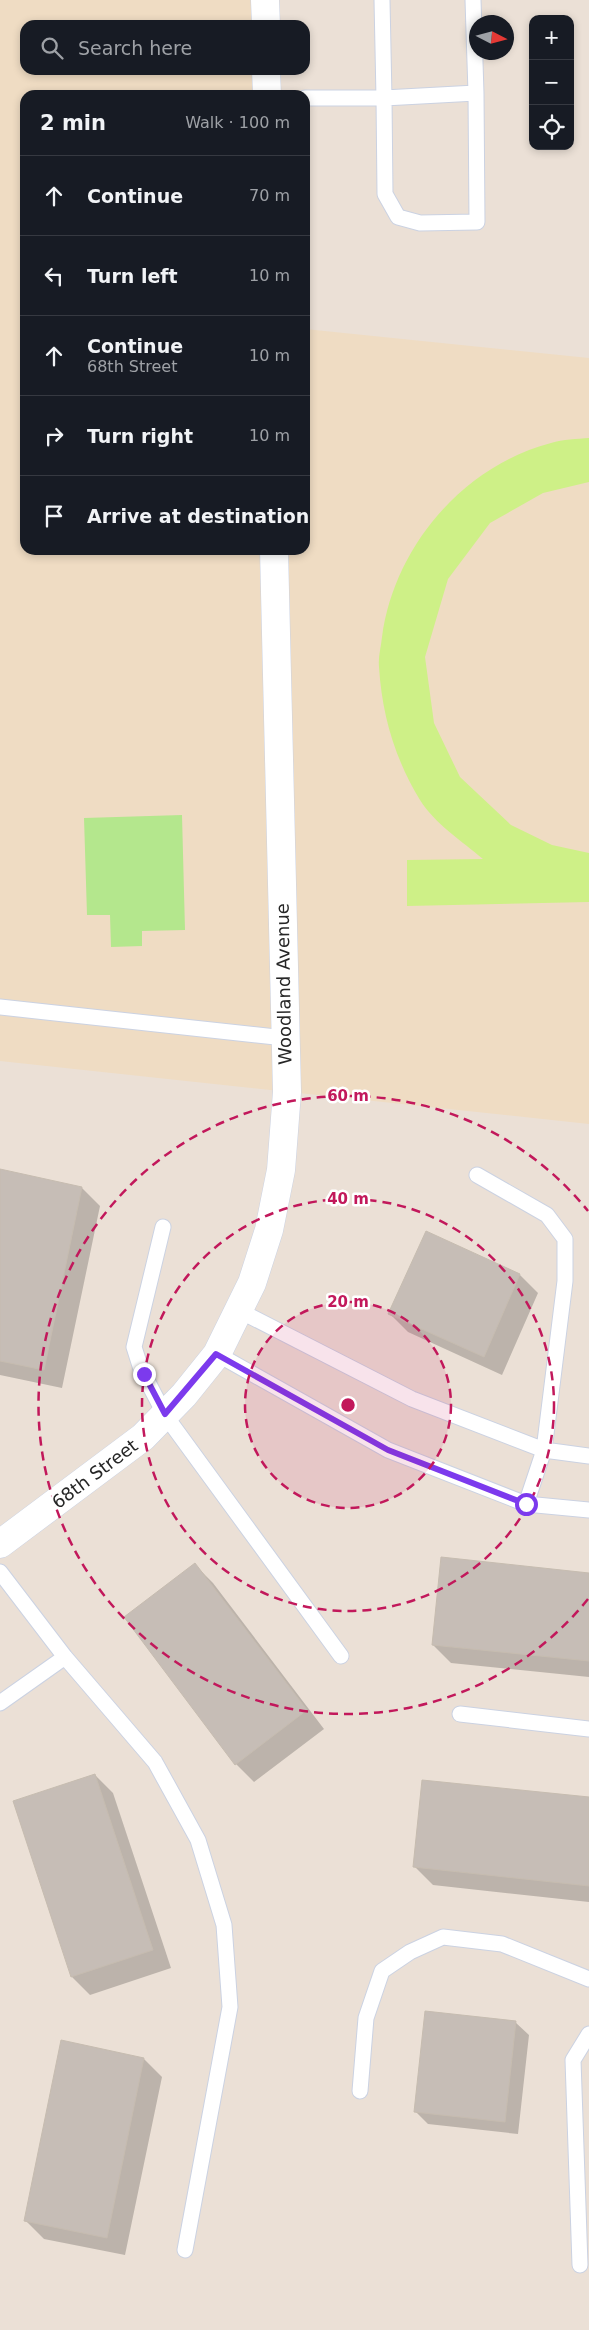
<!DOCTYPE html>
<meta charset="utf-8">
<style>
body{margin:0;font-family:"DejaVu Sans",sans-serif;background:#242831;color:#f1f3f6}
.controls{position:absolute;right:15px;top:15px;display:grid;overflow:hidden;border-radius:10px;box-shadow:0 2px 8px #0003}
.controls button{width:45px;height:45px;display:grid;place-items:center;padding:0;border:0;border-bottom:1px solid #363941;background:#171b24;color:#f1f3f6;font:25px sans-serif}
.compass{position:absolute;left:469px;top:15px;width:45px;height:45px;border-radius:50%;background:#171b24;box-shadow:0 2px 8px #0003;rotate:96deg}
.stop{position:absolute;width:15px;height:15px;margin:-11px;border:4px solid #7c3aed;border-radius:50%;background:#fff}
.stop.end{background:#7c3aed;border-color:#fff;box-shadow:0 1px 5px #0008}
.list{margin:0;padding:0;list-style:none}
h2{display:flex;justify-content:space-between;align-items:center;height:65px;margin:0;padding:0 20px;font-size:21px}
h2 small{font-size:16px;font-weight:400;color:#9ea1a6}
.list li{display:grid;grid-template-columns:32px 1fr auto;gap:15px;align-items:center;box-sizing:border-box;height:80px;padding:0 20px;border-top:1px solid #363941}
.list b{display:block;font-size:19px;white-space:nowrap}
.list p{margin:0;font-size:16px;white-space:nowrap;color:#9ea1a6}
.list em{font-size:16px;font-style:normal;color:#9ea1a6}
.icon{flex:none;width:28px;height:28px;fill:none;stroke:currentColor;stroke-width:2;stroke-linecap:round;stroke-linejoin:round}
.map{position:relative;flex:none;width:589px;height:2330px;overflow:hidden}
.search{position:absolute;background:#171b24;box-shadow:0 2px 8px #0003;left:20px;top:20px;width:290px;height:55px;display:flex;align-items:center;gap:12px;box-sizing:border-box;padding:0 18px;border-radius:15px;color:#9ea1a6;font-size:19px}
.panel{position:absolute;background:#171b24;box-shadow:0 2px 8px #0003;left:20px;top:90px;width:290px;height:465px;border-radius:15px}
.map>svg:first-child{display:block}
.education{fill:#efdcc3}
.park{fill:#b4e78d}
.pitch{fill:#cef087}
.shadow{fill:#0003}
.building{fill:#c6bdb6;stroke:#c6bcb0}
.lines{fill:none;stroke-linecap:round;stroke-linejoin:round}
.service-casing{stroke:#cbd2e2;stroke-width:17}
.minor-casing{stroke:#cbd2e2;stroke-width:29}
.service{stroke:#fff;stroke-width:15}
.minor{stroke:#fff;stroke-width:28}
.route{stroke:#7c3aed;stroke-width:6}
.ring{fill:none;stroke:#c2185b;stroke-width:2.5;stroke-dasharray:9 6}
.labels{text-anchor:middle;stroke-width:5;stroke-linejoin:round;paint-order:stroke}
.street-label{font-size:18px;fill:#262626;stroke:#fff}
.centre{fill:#c2185b;stroke:#fff;stroke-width:2.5}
.ring-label{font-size:15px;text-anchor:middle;font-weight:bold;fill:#c2185b;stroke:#fff;stroke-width:5;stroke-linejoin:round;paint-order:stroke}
</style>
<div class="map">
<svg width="589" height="2330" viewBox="0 0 589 2330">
<rect width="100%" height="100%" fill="#ebe0d6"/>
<path class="education" d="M0 0H265L266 25H25V70H266L267 95H25V550H305V329L589 358V1124L0 1061Z"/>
<path class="park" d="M182 815 185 930 142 931V946L111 947 110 915H87L84 818Z"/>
<path class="pitch" d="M589 438V482L543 493 490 523 448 579 425 657 434 723 460 777 511 825 552 845 589 853V902L407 906V860L483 859C462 841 435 824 420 800 395 759 382 715 379 667 378 657 381 647 382 637 394 547 463 466 551 443 563 439 577 439 589 438Z"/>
<path class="shadow" d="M0 1177 82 1188 100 1206 62 1388 0 1375Z
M426 1233 520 1275 538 1293 502 1375 408 1332 390 1314Z
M195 1565 213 1583 324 1729 254 1782 236 1764Z
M589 1574V1677L451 1663 433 1645Z
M95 1775 113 1793 171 1968 90 1995 72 1977Z
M589 1798V1902L433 1885 415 1867Z
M515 2022 529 2035 518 2134 428 2124 415 2111Z
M144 2059 162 2077 125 2255 44 2239 26 2221Z"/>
<path class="building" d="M0 1169 82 1187 44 1370 0 1361Z
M426 1231 520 1274 484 1357 388 1314Z
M441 1557 589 1573V1661L432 1645Z
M195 1563 307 1710 235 1765 124 1617Z
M95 1774 153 1950 71 1977 13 1801Z
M422 1780 589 1797V1886L413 1867Z
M425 2011 516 2021 505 2122 414 2112Z
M61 2040 144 2058 107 2238 24 2221Z"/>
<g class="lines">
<g class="service-casing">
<path id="service" d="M473 0 476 93 384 98 385 194 398 217 420 223 477 222 476 93
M305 98H384L382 0
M0 1007 285 1038
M477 1175 547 1215 565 1239V1281L544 1450 526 1504
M163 1227 134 1347 141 1369 165 1415 341 1656
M238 1310 412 1399 544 1450 589 1456
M217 1354 388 1450 526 1504 589 1510
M0 1572 65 1657 155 1762 198 1840 224 1925 230 2007 185 2250
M0 1703 65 1657
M460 1714 589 1729
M360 2091 366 2018 382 1971 410 1952 443 1937 502 1944 589 1979
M580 2265 573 2060 589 2034"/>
</g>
<g class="minor-casing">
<path id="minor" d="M265 0 266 25
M266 70 267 95
M0 1544 143 1437 184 1395 217 1354 252 1283 269 1230 281 1170 287 1092 274 550"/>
</g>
<use href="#service" class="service"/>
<use href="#minor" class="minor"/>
</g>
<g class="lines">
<path class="route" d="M144 1374 165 1414 216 1354 388 1450 526 1504"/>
</g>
<circle cx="348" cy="1405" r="103" fill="#c2185b" fill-opacity=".12"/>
<g class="ring">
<circle cx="348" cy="1405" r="103"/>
<circle cx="348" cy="1405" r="206"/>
<path d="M588 1599A309 309 0 1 1 588 1211"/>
</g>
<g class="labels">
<g class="street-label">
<text transform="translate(284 984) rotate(-91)" y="6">Woodland Avenue</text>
<text transform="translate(95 1474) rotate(-37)" y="6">68th Street</text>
</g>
</g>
<circle cx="348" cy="1405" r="8" class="centre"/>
<g class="ring-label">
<text x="348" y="1101">60 m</text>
<text x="348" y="1204">40 m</text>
<text x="348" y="1307">20 m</text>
</g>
</svg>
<div class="controls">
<button>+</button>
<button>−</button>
<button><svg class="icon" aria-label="locate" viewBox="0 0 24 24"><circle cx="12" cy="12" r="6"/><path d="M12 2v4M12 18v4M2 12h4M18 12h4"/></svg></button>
</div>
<svg class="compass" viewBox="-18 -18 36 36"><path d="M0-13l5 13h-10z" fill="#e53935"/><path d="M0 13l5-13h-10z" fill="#9ea1a6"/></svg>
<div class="stop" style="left:526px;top:1504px"></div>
<div class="stop end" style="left:144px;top:1374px"></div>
<div class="search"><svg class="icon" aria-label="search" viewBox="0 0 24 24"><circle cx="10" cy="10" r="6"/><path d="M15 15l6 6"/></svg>Search here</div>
<section class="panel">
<h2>2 min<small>Walk · 100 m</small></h2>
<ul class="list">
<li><svg class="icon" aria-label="ahead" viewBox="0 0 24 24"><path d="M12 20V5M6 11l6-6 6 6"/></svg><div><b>Continue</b></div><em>70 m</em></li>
<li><svg class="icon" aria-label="left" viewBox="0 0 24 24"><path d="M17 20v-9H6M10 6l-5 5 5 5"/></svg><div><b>Turn left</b></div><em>10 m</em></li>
<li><svg class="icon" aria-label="ahead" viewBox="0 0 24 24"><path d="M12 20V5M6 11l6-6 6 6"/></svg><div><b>Continue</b><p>68th Street</p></div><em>10 m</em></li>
<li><svg class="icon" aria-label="right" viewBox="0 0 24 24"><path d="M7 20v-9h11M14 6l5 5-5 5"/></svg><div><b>Turn right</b></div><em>10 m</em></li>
<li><svg class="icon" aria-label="arrive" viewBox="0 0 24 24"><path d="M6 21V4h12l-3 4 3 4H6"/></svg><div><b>Arrive at destination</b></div></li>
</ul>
</section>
</div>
